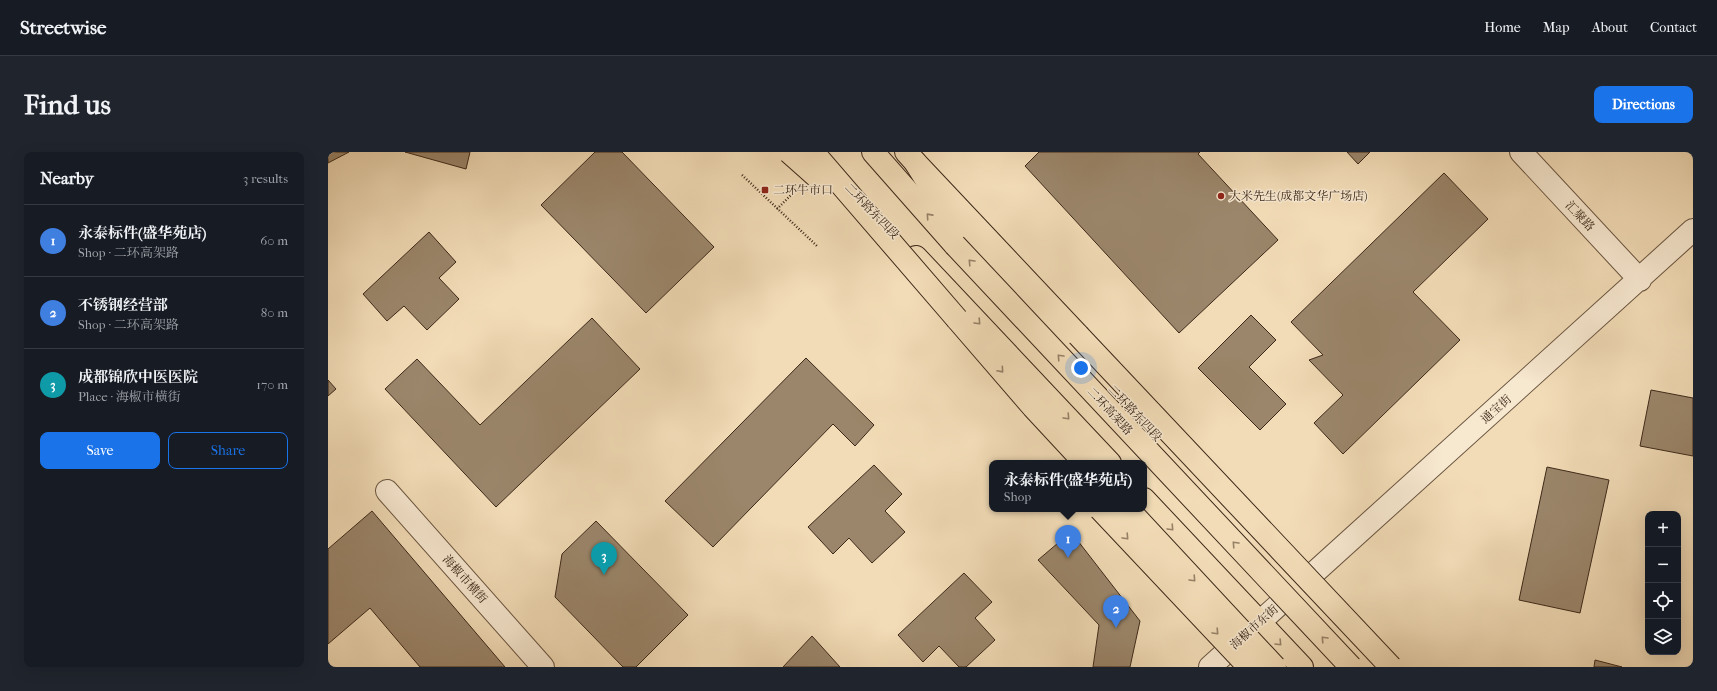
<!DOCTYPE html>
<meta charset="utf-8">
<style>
body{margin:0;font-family:"IM FELL French Canon","Noto Serif SC",serif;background:#20242c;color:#f1f3f6}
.controls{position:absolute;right:12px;bottom:12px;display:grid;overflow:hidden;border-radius:8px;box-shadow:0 4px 16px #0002}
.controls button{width:36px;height:36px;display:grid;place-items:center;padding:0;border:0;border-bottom:1px solid #363941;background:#171b24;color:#f1f3f6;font:20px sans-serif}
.you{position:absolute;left:753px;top:216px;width:14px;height:14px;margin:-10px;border:3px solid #fff;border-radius:50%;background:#1a73e8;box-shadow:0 0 0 6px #1a73e833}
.badge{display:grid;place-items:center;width:26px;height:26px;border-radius:50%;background:#1a73e8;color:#fff;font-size:13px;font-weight:700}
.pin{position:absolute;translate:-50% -33px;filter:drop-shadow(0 1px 2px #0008)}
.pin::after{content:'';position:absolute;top:21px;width:14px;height:12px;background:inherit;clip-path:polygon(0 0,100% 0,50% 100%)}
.popup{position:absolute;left:661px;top:308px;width:158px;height:52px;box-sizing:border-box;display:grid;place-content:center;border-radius:8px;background:#171b24;filter:drop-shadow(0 1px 3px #0005);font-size:13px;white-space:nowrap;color:#9ea1a6}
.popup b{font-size:15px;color:#f1f3f6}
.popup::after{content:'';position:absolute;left:50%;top:100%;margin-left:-8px;border:8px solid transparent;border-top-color:#171b24}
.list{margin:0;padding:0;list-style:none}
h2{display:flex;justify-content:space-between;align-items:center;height:52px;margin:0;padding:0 16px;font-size:17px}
h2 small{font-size:13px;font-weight:400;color:#9ea1a6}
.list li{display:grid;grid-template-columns:26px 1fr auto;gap:12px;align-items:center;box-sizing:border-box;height:72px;padding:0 16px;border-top:1px solid #363941}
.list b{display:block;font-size:15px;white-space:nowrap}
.list p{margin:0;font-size:13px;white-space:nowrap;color:#9ea1a6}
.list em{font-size:13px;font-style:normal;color:#9ea1a6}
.actions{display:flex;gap:8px;padding:12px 16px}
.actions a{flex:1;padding:9px 0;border:1px solid #1a73e8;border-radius:8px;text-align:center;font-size:14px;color:#1a73e8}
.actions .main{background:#1a73e8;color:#fff}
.icon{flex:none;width:22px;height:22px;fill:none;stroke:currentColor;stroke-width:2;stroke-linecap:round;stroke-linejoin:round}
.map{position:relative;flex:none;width:1365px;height:515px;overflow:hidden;border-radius:8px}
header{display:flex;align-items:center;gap:24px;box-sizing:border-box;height:56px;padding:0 20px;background:#171b24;border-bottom:1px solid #363941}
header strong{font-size:19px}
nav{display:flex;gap:22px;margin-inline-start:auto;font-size:14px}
.intro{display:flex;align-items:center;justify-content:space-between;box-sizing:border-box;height:96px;padding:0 24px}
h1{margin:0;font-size:28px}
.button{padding:10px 18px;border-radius:8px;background:#1a73e8;color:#fff;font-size:14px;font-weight:700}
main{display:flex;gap:24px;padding:0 24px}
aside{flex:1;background:#171b24;border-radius:8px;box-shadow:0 4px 16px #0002}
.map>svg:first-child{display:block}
.building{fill:#9b866b;stroke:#3c2819}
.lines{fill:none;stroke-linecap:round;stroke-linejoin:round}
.minor-casing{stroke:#6a5540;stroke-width:24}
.major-casing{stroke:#3c2819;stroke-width:24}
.highway-casing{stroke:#3c2819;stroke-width:24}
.path{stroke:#3c2819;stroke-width:2.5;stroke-dasharray:1 2;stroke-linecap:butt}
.minor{stroke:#f7e8d0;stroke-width:22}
.major{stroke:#f2dcb7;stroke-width:22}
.highway{stroke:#f2dcb7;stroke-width:22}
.highway-bridge-casing{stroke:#3c2819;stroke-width:24;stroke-linecap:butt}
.path-bridge{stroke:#3c2819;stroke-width:2.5;stroke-dasharray:1 2;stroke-linecap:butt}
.highway-bridge{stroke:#f2dcb7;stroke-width:22}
.oneway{stroke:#978268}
.poi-dot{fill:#8f2418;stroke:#f7e8d0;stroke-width:1.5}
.labels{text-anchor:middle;stroke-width:3;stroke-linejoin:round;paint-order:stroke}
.poi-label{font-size:12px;fill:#3c2819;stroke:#f7e8d0;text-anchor:start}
.street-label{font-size:12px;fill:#3c2819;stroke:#f7e8d0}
</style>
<header>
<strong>Streetwise</strong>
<nav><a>Home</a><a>Map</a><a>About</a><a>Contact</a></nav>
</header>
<div class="intro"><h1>Find us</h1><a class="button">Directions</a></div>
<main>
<aside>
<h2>Nearby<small>3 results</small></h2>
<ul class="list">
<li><span class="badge" style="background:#3f7fe0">1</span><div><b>永泰标件(盛华苑店)</b><p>Shop · 二环高架路</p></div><em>60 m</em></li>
<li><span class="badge" style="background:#3f7fe0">2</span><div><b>不锈钢经营部</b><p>Shop · 二环高架路</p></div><em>80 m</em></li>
<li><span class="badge" style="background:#0f9aa8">3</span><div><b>成都锦欣中医医院</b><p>Place · 海椒市横街</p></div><em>170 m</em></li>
</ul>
<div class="actions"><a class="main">Save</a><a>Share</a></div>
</aside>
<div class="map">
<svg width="1365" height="515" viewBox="0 0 1365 515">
<rect width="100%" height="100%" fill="#f2dcb7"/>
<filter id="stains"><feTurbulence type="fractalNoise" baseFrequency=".005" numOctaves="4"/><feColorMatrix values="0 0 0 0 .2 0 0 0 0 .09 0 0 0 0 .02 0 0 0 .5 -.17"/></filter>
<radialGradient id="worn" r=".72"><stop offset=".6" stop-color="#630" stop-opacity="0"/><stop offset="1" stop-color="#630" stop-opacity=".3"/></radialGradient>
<path class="building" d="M0 0H21L0 11Z
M77 0H142L138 17Z
M267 0H294L386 95 318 161 213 53Z
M711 0H872L870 2 950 88 851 181 697 14Z
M1019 0H1042L1030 12Z
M1116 21 1160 67 1085 140 1132 188 1015 302 986 271 1015 243 981 208 995 203 963 170Z
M101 80 128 110 111 126 131 147 99 178 76 154 59 169 35 142Z
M923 163 948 188 921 215 958 252 932 278 870 216Z
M264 166 312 217 168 355 57 237 89 207 152 273Z
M478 206 546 273 527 294 505 272 385 395 337 349Z
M0 228 8 237 0 244Z
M1323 238 1365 246V304L1312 294Z
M546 313 574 342 557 359 577 380 544 411 521 386 505 402 480 375Z
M1219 315 1281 328 1252 461 1191 448Z
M44 359 177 515H92L42 456 0 492V397Z
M268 369 360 463 308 515H295L227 445 234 402Z
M743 380 812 469 802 515H765L771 473 710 408Z
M636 421 664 450 647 466 667 488 638 515H631L611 494 595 510 570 483Z
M484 484 512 515H455Z
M1267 508 1294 515H1266Z"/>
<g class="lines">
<g class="minor-casing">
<path id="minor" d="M1193 0 1312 128
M59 339 215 515
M882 515 1365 78"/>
</g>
<g class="major-casing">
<path id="major" d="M578 0 587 10 620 63 1046 515
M588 105 782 311
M816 347 974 515"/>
</g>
<g class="highway-casing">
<path id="highway" d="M545 0 627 93
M587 10 750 183
M629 167 705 255 757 311"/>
</g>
<path class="path" d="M414 23 489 94"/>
<use href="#minor" class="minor"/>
<use href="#major" class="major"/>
<use href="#highway" class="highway"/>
<g class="highway-bridge-casing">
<path id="highway-bridge" d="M461 0 497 32
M485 0 629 167
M627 93 1023 515
M750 183 1063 515
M772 357 921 515
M800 357 947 515"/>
</g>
<path class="path-bridge" d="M449 57 470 36"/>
<use href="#highway-bridge" class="highway-bridge"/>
</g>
<defs><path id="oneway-chevron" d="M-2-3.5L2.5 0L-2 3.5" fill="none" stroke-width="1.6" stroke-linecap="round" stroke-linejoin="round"/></defs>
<g class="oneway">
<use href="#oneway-chevron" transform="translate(601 64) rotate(-132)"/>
<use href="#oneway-chevron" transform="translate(643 110) rotate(-133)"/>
<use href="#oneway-chevron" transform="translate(650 170) rotate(47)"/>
<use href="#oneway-chevron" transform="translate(732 205) rotate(-133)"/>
<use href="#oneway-chevron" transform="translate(673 218) rotate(49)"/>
<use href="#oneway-chevron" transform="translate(739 265) rotate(47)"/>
<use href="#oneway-chevron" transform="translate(843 376) rotate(47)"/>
<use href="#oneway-chevron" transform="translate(798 385) rotate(47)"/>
<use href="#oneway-chevron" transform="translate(907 392) rotate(-133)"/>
<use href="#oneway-chevron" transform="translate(865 427) rotate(47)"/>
<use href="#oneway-chevron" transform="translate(888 480) rotate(47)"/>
<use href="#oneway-chevron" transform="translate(996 487) rotate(-133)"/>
<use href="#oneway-chevron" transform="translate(951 491) rotate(46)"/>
</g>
<g class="poi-dot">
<rect x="433" y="34" width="8" height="8" rx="2"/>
<circle cx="893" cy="44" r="4"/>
</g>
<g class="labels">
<g class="poi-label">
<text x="445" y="42">二环牛市口</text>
<text x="901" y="48">大米先生(成都文华广场店)</text>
</g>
<g class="street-label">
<text transform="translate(544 59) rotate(46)" y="4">二环路东四段</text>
<text transform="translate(1252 64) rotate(47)" y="4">汇聚路</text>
<text transform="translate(1168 257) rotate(-42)" y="4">通宝街</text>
<text transform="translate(782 259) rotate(47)" y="4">二环高架路</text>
<text transform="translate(807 261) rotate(47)" y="4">二环路东四段</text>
<text transform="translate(137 427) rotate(48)" y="4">海椒市横街</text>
<text transform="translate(926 475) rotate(-42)" y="4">海椒市东街</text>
</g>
</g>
<rect width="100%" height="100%" filter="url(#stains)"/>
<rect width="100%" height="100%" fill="url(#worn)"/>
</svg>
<div class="controls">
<button>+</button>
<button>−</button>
<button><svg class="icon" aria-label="locate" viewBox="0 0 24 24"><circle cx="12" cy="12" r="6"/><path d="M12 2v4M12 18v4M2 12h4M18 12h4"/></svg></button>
<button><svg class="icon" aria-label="layers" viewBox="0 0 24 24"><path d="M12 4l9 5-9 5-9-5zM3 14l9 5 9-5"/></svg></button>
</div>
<div class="you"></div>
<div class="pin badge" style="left:740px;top:406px;background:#3f7fe0">1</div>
<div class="popup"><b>永泰标件(盛华苑店)</b>Shop</div>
<div class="pin badge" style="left:788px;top:476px;background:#3f7fe0">2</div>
<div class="pin badge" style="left:276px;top:423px;background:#0f9aa8">3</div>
</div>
</main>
